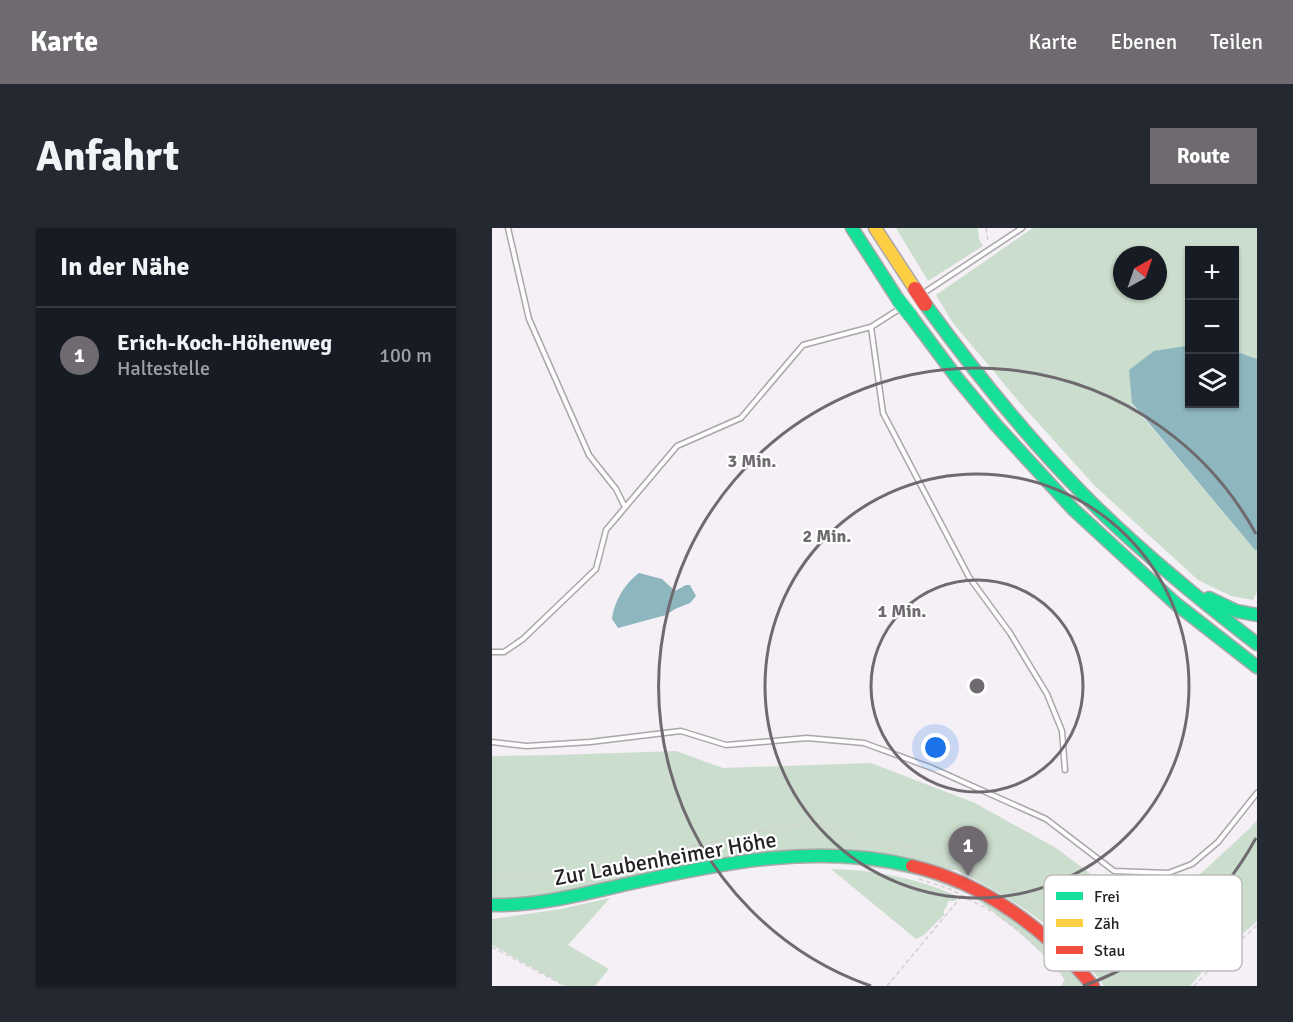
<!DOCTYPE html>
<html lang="de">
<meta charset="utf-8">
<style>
body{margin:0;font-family:Signika,sans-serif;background:#242831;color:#f1f3f6}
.controls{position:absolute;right:18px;top:18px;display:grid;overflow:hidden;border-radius:0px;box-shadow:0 2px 4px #0004}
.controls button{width:54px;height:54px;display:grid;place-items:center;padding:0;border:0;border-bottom:2px solid #363941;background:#171b24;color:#f1f3f6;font:30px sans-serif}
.compass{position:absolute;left:621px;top:18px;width:54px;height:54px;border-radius:50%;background:#171b24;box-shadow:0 2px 4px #0004;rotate:40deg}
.you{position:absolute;left:444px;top:520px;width:21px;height:21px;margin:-15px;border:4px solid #fff;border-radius:50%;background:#1a73e8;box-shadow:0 0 0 9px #1a73e833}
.badge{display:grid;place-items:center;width:39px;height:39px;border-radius:50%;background:#6e6a6f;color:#fff;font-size:20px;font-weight:700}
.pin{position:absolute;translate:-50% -50px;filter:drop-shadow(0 2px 3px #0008)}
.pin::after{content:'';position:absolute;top:32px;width:21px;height:18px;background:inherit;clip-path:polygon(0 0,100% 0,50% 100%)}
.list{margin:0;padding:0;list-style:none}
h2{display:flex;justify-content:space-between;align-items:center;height:78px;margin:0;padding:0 24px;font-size:26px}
h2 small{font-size:20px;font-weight:400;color:#9ea1a6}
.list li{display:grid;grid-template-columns:39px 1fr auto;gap:18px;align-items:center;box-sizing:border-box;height:96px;padding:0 24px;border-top:2px solid #363941}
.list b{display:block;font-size:22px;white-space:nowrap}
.list p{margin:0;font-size:20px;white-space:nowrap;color:#9ea1a6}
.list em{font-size:20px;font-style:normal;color:#9ea1a6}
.icon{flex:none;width:33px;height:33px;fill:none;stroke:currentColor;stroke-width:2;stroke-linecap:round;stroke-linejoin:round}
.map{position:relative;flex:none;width:765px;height:758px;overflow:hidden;border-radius:0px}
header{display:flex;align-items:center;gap:36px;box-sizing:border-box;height:84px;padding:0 30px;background:#6e6a6f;color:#fff}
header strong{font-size:28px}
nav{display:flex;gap:33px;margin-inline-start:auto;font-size:21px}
.intro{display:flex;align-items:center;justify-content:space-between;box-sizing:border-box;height:144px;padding:0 36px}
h1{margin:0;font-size:42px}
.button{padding:15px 27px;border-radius:0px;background:#6e6a6f;color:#fff;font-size:21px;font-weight:700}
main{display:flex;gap:36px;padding:0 36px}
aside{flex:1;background:#171b24;border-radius:0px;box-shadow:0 2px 4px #0004}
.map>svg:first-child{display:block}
.green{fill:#cbddcc;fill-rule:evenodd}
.water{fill:#8db6be}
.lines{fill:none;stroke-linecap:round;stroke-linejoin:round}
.lane-casing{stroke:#aaa6aa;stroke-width:7}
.fast-casing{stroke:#aaa6aa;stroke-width:15}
.slow-casing{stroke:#aaa6aa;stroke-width:15}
.jam-casing{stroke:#aaa6aa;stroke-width:15}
.path{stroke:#d2d0d2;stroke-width:1.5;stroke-dasharray:4.5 3;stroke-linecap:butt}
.lane{stroke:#fefdfe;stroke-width:4}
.fast{stroke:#16e098;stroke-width:12}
.slow{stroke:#ffcf43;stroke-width:12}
.jam{stroke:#f24e42;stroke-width:12}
.fast-bridge-casing{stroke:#cfcdd0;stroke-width:16;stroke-linecap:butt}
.jam-bridge-casing{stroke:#cfcdd0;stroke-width:16;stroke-linecap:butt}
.fast-bridge{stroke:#16e098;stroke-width:14}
.jam-bridge{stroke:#f24e42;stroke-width:14}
.ring{fill:none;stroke:#6e6a6f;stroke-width:3}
.labels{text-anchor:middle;stroke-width:4.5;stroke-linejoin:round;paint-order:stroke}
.street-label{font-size:22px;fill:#252226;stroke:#fff}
.key{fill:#fff;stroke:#bebdbe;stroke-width:1.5}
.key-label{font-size:16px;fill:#252226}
.centre{fill:#6e6a6f;stroke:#fff;stroke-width:3}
.ring-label{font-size:18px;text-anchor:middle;font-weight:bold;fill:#6e6a6f;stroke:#fff;stroke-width:4.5;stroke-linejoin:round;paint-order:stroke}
</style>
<header>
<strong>Karte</strong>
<nav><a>Karte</a><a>Ebenen</a><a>Teilen</a></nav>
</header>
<div class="intro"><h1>Anfahrt</h1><a class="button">Route</a></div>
<main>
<aside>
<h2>In der Nähe<small></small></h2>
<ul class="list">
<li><span class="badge">1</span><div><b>Erich-Koch-Höhenweg</b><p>Haltestelle</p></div><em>100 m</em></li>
</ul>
</aside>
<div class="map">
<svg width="765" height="758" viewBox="0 0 765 758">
<rect width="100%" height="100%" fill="#f5f0f6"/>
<path class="green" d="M404 0H486L487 11 491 18 436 53Z
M541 0H765V131L743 123 742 22H698L697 118H694L640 176 763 322H765V364L761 372 739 368 706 352 603 258 528 175 461 95 444 67ZM630 27H666V63H630Z
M184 523 231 540 379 535 483 575 564 620 620 662 655 673 689 664 758 600 765 592V693L717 736 698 758H612C576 706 520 669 464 642H456L322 622 63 668 18 674 0 673V528L64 527Z
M335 631 421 642 464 657 467 660 466 662C451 657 437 650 422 647 372 635 321 633 270 637Z
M339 641C383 642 425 650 465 668L466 670 462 673H457L455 675V678L452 682V687L432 707 424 711Z
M480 667C503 679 526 690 545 706 564 722 579 740 595 758H569L573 751C547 718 514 693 480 668Z
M118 670 76 717 117 741 103 758H73L0 717V691L69 681Z"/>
<path class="water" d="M694 118H697L698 176H742L743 123 765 131V322H763L640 175 637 142 662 123Z
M147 345 170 351 183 363 194 357H198L204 368 198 375 183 381 174 387 126 400 120 391C122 374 133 355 147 345Z"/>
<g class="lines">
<g class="lane-casing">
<path id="lane" d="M16 0 37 91 97 227 124 261 133 279
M430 66 530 0
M379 99 391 185 477 349 518 405 555 466 570 503 573 542
M0 424H12L31 411 104 341 114 302 185 218 249 190 311 117 379 99 409 80
M0 514 34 518 98 514 189 503 234 517 315 510 372 515 440 540 554 591 622 643 676 645 700 636 726 614 765 565"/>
</g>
<g class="fast-casing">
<path id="fast" d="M360 0 407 73
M433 76C481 142 532 206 590 265 644 320 704 369 765 416
M418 87 465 150 504 197 581 281 683 375 765 439
M717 370 744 383 765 387
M0 677C47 678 90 666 135 656 228 635 325 615 420 638"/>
</g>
<g class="slow-casing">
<path id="slow" d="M383 0 423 61"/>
</g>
<g class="jam-casing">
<path id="jam" d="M420 638C492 655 554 701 601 758"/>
</g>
<path class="path" d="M494 0 496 14
M458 634 516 659 530 667 580 706 617 744 635 758
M0 647 29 650 77 643 177 624 264 604 309 596 325 595 367 614 394 615 425 620 450 628 457 633 459 639
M427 651 458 661 499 683
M504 686C532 706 558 729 578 758
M0 719 73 758
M395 758 469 669
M702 758 719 740 765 697"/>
<use href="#lane" class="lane"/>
<use href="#fast" class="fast"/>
<use href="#slow" class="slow"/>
<use href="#jam" class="jam"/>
<g class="fast-bridge-casing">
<path id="fast-bridge" d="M407 73 418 87"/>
</g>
<g class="jam-bridge-casing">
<path id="jam-bridge" d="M423 61 433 76"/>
</g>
<use href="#fast-bridge" class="fast-bridge"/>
<use href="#jam-bridge" class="jam-bridge"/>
</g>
<g class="ring">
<circle cx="485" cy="458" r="106"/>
<circle cx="485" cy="458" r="212"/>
<path d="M764 610A318 318 0 0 1 591 758M379 758A318 318 0 1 1 764 306"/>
</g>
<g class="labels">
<g class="street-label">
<text transform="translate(173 630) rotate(-10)" y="8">Zur Laubenheimer Höhe</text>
</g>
</g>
<rect x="552" y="647" width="198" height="96" rx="9" class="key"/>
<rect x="564" y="664" width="27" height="8" fill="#16e098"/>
<rect x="564" y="691" width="27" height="8" fill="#ffcf43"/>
<rect x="564" y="718" width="27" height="8" fill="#f24e42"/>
<g class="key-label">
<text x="602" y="674">Frei</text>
<text x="602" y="701">Zäh</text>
<text x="602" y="728">Stau</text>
</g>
<circle cx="485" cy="458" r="9" class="centre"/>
<g class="ring-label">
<text x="260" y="239">3 Min.</text>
<text x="335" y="314">2 Min.</text>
<text x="410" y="389">1 Min.</text>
</g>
</svg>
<div class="controls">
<button>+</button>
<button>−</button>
<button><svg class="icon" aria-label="layers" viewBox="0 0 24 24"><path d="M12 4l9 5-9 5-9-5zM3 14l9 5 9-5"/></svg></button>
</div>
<svg class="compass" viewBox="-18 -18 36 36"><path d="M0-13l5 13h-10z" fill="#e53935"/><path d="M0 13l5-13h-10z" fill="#9ea1a6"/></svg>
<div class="you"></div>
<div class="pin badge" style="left:476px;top:648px">1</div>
</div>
</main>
